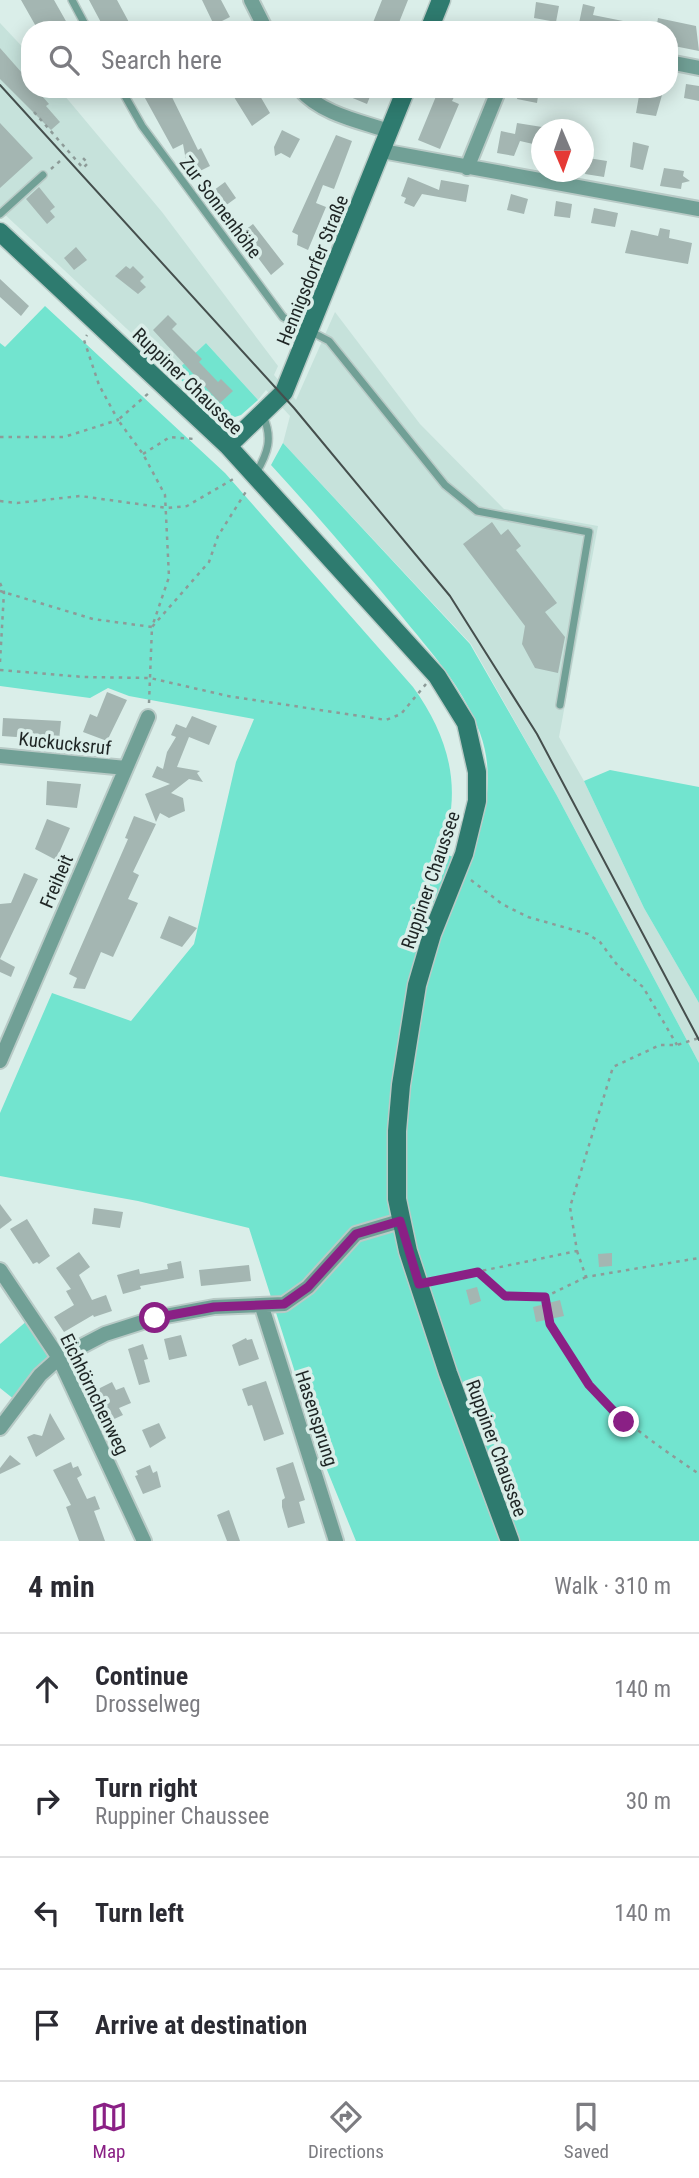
<!DOCTYPE html>
<meta charset="utf-8">
<style>
body{margin:0;font-family:"Roboto Condensed",sans-serif;background:#f7f7f7;color:#2b2b33}
.compass{position:absolute;left:531px;top:119px;width:63px;height:63px;border-radius:50%;background:#fff;box-shadow:0 4px 18px #0003;rotate:178deg}
.stop{position:absolute;width:21px;height:21px;margin:-16px;border:5px solid #8a2085;border-radius:50%;background:#fff}
.stop.end{background:#8a2085;border-color:#fff;box-shadow:0 2px 7px #0008}
.list{margin:0;padding:0;list-style:none}
h2{display:flex;justify-content:space-between;align-items:center;height:91px;margin:0;padding:0 28px;font-size:30px}
h2 small{font-size:23px;font-weight:400;color:#7c7c81}
.list li{display:grid;grid-template-columns:46px 1fr auto;gap:21px;align-items:center;box-sizing:border-box;height:112px;padding:0 28px;border-top:2px solid #e1e1e2}
.list b{display:block;font-size:26px;white-space:nowrap}
.list p{margin:0;font-size:23px;white-space:nowrap;color:#7c7c81}
.list em{font-size:23px;font-style:normal;color:#7c7c81}
.icon{flex:none;width:38px;height:38px;fill:none;stroke:currentColor;stroke-width:2;stroke-linecap:round;stroke-linejoin:round}
.map{position:relative;flex:none;width:699px;height:1541px;overflow:hidden}
.search{position:absolute;background:#fff;box-shadow:0 4px 18px #0003;left:21px;right:21px;top:21px;height:77px;display:flex;align-items:center;gap:18px;box-sizing:border-box;padding:0 24px;border-radius:28px;color:#7c7c81;font-size:26px}
.sheet{height:539px;background:#fff}
nav{display:flex;justify-content:space-around;align-items:center;box-sizing:border-box;height:98px;border-top:2px solid #e1e1e2;background:#fff;font-size:19px;color:#7c7c81}
nav a{display:grid;justify-items:center;gap:4px}
nav .on{color:#8a2085}
.map>svg:first-child{display:block}
.built{fill:#c6e2db}
.green{fill:#72e4cf}
.building{fill:#a4b6b2}
.lines{fill:none;stroke-linecap:round;stroke-linejoin:round}
.lane-casing{stroke:#b8cac6;stroke-width:10}
.street-casing{stroke:#b8cac6;stroke-width:18}
.secondary-casing{stroke:#b8cac6;stroke-width:21}
.path{stroke:#8d9b98;stroke-width:2.5;stroke-dasharray:3.5 5;stroke-linecap:butt}
.lane{stroke:#71a096;stroke-width:7}
.street{stroke:#71a096;stroke-width:14}
.secondary{stroke:#2e7b6f;stroke-width:18}
.tram{stroke:#454f4d;stroke-width:2}
.route{stroke:#8a2085;stroke-width:9}
.labels{text-anchor:middle;stroke-width:7;stroke-linejoin:round;paint-order:stroke}
.street-label{font-size:19px;fill:#1e2524;stroke:#daeee9}
</style>
<div class="map">
<svg width="699" height="1541" viewBox="0 0 699 1541">
<rect width="100%" height="100%" fill="#daeee9"/>
<path class="built" d="M0 23 30 55V89H59L162 212 278 366 274 375 296 400 335 312 420 424 504 509 598 526 559 737 584 781 644 908 699 1003V1063L556 794 471 644 283 443 290 416 266 390 258 400 206 343 174 373 0 210Z"/>
<path class="green" d="M45 306 225 473 413 687C450 738 464 792 440 852L469 863C485 822 496 776 480 733 464 688 430 651 400 614 358 563 316 514 271 465L283 443 470 644 556 794 699 1063V1541H356L323 1460 249 1228 138 1201 0 1176V1113L52 993 131 1021 194 944 236 762 254 719 129 696 108 688 90 698 0 686V343L5 347Z
M206 343 258 400 241 415 223 421 174 373Z
M610 770 699 787V1003L644 908 584 781Z
M28 1320 50 1355 15 1400 0 1388V1344Z"/>
<path class="building" d="M21 0H54L71 30H38Z
M89 0H117L131 26 125 30H105Z
M202 0H221L230 17 214 25Z
M382 0H408L396 30H370Z
M536 2 559 6 556 22 534 18Z
M583 4 595 7 593 15 643 25 642 30 578 28Z
M658 18 696 26 699 51 669 45V30H656Z
M0 48 30 82V89H36L49 104 46 106 60 122 51 130 0 79Z
M686 84 699 86V101L684 98Z
M140 89H168L198 150 201 148 210 166 194 174 187 166 183 144 173 149Z
M229 89H256L270 113 252 126Z
M331 89H373L367 104Z
M439 89 455 95 452 101 459 104 440 149 418 140Z
M519 89H539L537 103 517 99Z
M640 90 662 95 656 116 636 113Z
M0 123 33 158 0 188Z
M517 123 542 127V146L520 141 514 156 497 153 501 131 515 134Z
M282 130 300 139 290 158 281 153 275 156 274 147Z
M336 135 352 141 334 189 323 185 316 203 326 207 308 250 297 245 298 235 292 232Z
M633 142 649 146 643 170 630 167Z
M588 158 607 161 604 177 585 174Z
M664 168 684 171 683 176 690 181 682 183 681 189 660 186Z
M408 177 439 190 441 180 469 185 466 202 422 194 414 207 404 203 406 198 401 196Z
M225 182 236 198 221 209 210 193Z
M39 187 55 207 50 211 55 217 47 224 26 199Z
M511 194 528 199 524 214 507 210Z
M556 201 572 204 570 218 554 216Z
M594 208 618 213 615 227 591 223Z
M253 224 284 264 271 275 240 234Z
M660 228 670 230 669 238 692 243 688 264 625 253 631 230 658 236Z
M76 247 87 260 74 270 64 258Z
M126 266 130 269 133 266 144 277 140 281 146 287 138 294 115 276Z
M0 279 29 306 21 316 0 297Z
M168 315 177 324 172 329 202 359 199 362 218 382 221 379 233 391 220 403 153 330Z
M492 522 501 535 508 529 521 546 516 550 557 603 545 612 565 637 558 673 535 668 522 644 525 626 463 544Z
M107 692 127 700 107 741 83 732 90 714 97 717Z
M192 716 217 726 209 745 189 737 177 767 200 771 197 773 203 782 189 779 171 793 183 798 185 811 169 818 160 813 156 822 145 794 170 784 152 777 157 766 163 769 167 752 176 737 171 735 176 724 186 728Z
M3 718 61 721 59 740 2 736Z
M47 781 81 784 77 808 46 805Z
M134 816 156 824 133 872 139 875 128 899 138 903 113 957 101 952 85 989 73 988 77 978 69 974 128 839 125 838Z
M47 819 70 828 56 860 35 849Z
M24 873 38 879 0 959V904L11 903Z
M169 916 197 928 182 947 160 938Z
M0 959 15 967 11 977 0 972Z
M0 1204 12 1220 0 1229Z
M94 1208 123 1212 120 1228 92 1224Z
M27 1219 50 1256 39 1264 37 1262 33 1264 10 1229Z
M79 1252 90 1267 79 1275 92 1300 106 1295 112 1311 94 1317 93 1315 64 1332 54 1317 74 1305 66 1291 71 1289 56 1268Z
M612 1253V1266L599 1267 598 1254Z
M181 1261 184 1278 140 1286 141 1289 123 1294 117 1275 139 1269 140 1274 168 1269 167 1264Z
M249 1265 251 1281 201 1286 199 1270Z
M477 1287 481 1301 470 1305 466 1290Z
M560 1300 564 1316 536 1322 533 1307Z
M181 1335 187 1356 169 1360 164 1339Z
M246 1338 247 1340 252 1339 259 1359 239 1366 232 1345Z
M143 1344 148 1359 144 1360 150 1382 139 1385 128 1349Z
M266 1381 284 1434 264 1441 252 1405 248 1406 242 1389Z
M112 1382 116 1390 124 1387 131 1403 119 1408 123 1415 112 1420 98 1389Z
M50 1413 65 1439 36 1457 27 1437 34 1434 42 1436Z
M159 1423 166 1438 150 1448 142 1430Z
M10 1455 21 1464 0 1474V1468Z
M71 1462 73 1468 78 1466 82 1475 77 1478 87 1499 95 1496 100 1509 94 1511 105 1541H79L66 1507 71 1505 53 1470Z
M293 1462 305 1500 299 1502 305 1523 288 1528 282 1507V1500L285 1498 276 1468Z
M150 1465 153 1473 157 1471 161 1487 143 1494 135 1476 138 1475 136 1471Z
M229 1510 235 1527 240 1541H227L217 1515Z"/>
<g class="lines">
<g class="lane-casing">
<path id="lane" d="M72 0 88 30
M121 89 142 126 283 317 329 341 445 485 477 511 589 532 560 705
M0 214 43 175
M256 473C268 453 273 438 263 416"/>
</g>
<g class="street-casing">
<path id="street" d="M251 0 266 30
M669 62 699 68
M300 89C321 114 359 121 389 131
M382 151 699 209
M467 168 499 89
M0 756 126 768
M0 1061 148 717
M0 1270 59 1358 144 1541
M262 1307 336 1541
M0 1428 40 1375 59 1358 105 1334 155 1318 214 1307 284 1304 308 1287 356 1234 400 1221"/>
</g>
<g class="secondary-casing">
<path id="secondary" d="M429 30 441 0
M0 232 228 446 437 676 466 723 477 772V801L464 854 432 934 417 985 401 1085 397 1131V1199L408 1251 448 1373 510 1541
M228 446 284 392 406 89"/>
</g>
<path class="path" d="M34 112 83 168 88 163 82 157
M51 169 60 161
M0 437H64L118 420 99 385 84 340 87 335
M143 454 170 437 194 439
M0 501 17 503 80 496 167 508 187 506 235 478
M0 583 4 592 0 662
M0 591 93 619 152 627 169 577 165 495 143 454 118 420 150 392
M0 670 84 677 150 678 228 696 386 720 401 714 426 684
M149 703 152 627 209 562 218 536 247 490
M471 880 502 904 528 917 588 934 600 942 618 966 643 987 677 1045
M577 1251 586 1277 699 1258
M478 1272 505 1296 545 1297
M586 1277 545 1297C559 1380 635 1430 699 1474
M433 1281 577 1251 570 1207 613 1067 660 1045H677L699 1038"/>
<use href="#lane" class="lane"/>
<use href="#street" class="street"/>
<use href="#secondary" class="secondary"/>
<path class="tram" d="M0 85 294 408 450 596 537 734 699 1040"/>
</g>
<g class="lines">
<path class="route" d="M155 1318 214 1307 284 1304 308 1287 356 1234 400 1221 419 1284 478 1272 505 1296 545 1297 550 1324 589 1385 624 1422"/>
</g>
<g class="labels">
<g class="street-label">
<text transform="translate(221 207) rotate(53)" y="7">Zur Sonnenhöhe</text>
<text transform="translate(312 270) rotate(-68)" y="7">Hennigsdorfer Straße</text>
<text transform="translate(188 381) rotate(44)" y="7">Ruppiner Chaussee</text>
<text transform="translate(65 743) rotate(6)" y="7">Kuckucksruf</text>
<text transform="translate(430 880) rotate(-71)" y="7">Ruppiner Chaussee</text>
<text transform="translate(56 881) rotate(-67)" y="7">Freiheit</text>
<text transform="translate(95 1394) rotate(64)" y="7">Eichhörnchenweg</text>
<text transform="translate(317 1418) rotate(72)" y="7">Hasensprung</text>
<text transform="translate(497 1448) rotate(70)" y="7">Ruppiner Chaussee</text>
</g>
</g>
</svg>
<svg class="compass" viewBox="-18 -18 36 36"><path d="M0-13l5 13h-10z" fill="#e53935"/><path d="M0 13l5-13h-10z" fill="#7c7c81"/></svg>
<div class="stop" style="left:155px;top:1318px"></div>
<div class="stop end" style="left:624px;top:1422px"></div>
<div class="search"><svg class="icon" aria-label="search" viewBox="0 0 24 24"><circle cx="10" cy="10" r="6"/><path d="M15 15l6 6"/></svg>Search here</div>
</div>
<section class="sheet">
<h2>4 min<small>Walk · 310 m</small></h2>
<ul class="list">
<li><svg class="icon" aria-label="ahead" viewBox="0 0 24 24"><path d="M12 20V5M6 11l6-6 6 6"/></svg><div><b>Continue</b><p>Drosselweg</p></div><em>140 m</em></li>
<li><svg class="icon" aria-label="right" viewBox="0 0 24 24"><path d="M7 20v-9h11M14 6l5 5-5 5"/></svg><div><b>Turn right</b><p>Ruppiner Chaussee</p></div><em>30 m</em></li>
<li><svg class="icon" aria-label="left" viewBox="0 0 24 24"><path d="M17 20v-9H6M10 6l-5 5 5 5"/></svg><div><b>Turn left</b></div><em>140 m</em></li>
<li><svg class="icon" aria-label="arrive" viewBox="0 0 24 24"><path d="M6 21V4h12l-3 4 3 4H6"/></svg><div><b>Arrive at destination</b></div></li>
</ul>
</section>
<nav>
<a class="on"><svg class="icon" aria-label="map" viewBox="0 0 24 24"><path d="M3 6l6-2 6 2 6-2v14l-6 2-6-2-6 2zM9 4v14M15 6v14"/></svg>Map</a>
<a><svg class="icon" aria-label="directions" viewBox="0 0 24 24"><path d="M12 3l9 9-9 9-9-9zM9 14v-3h6M13 9l2 2-2 2"/></svg>Directions</a>
<a><svg class="icon" aria-label="saved" viewBox="0 0 24 24"><path d="M7 4h10v16l-5-4-5 4z"/></svg>Saved</a>
</nav>
